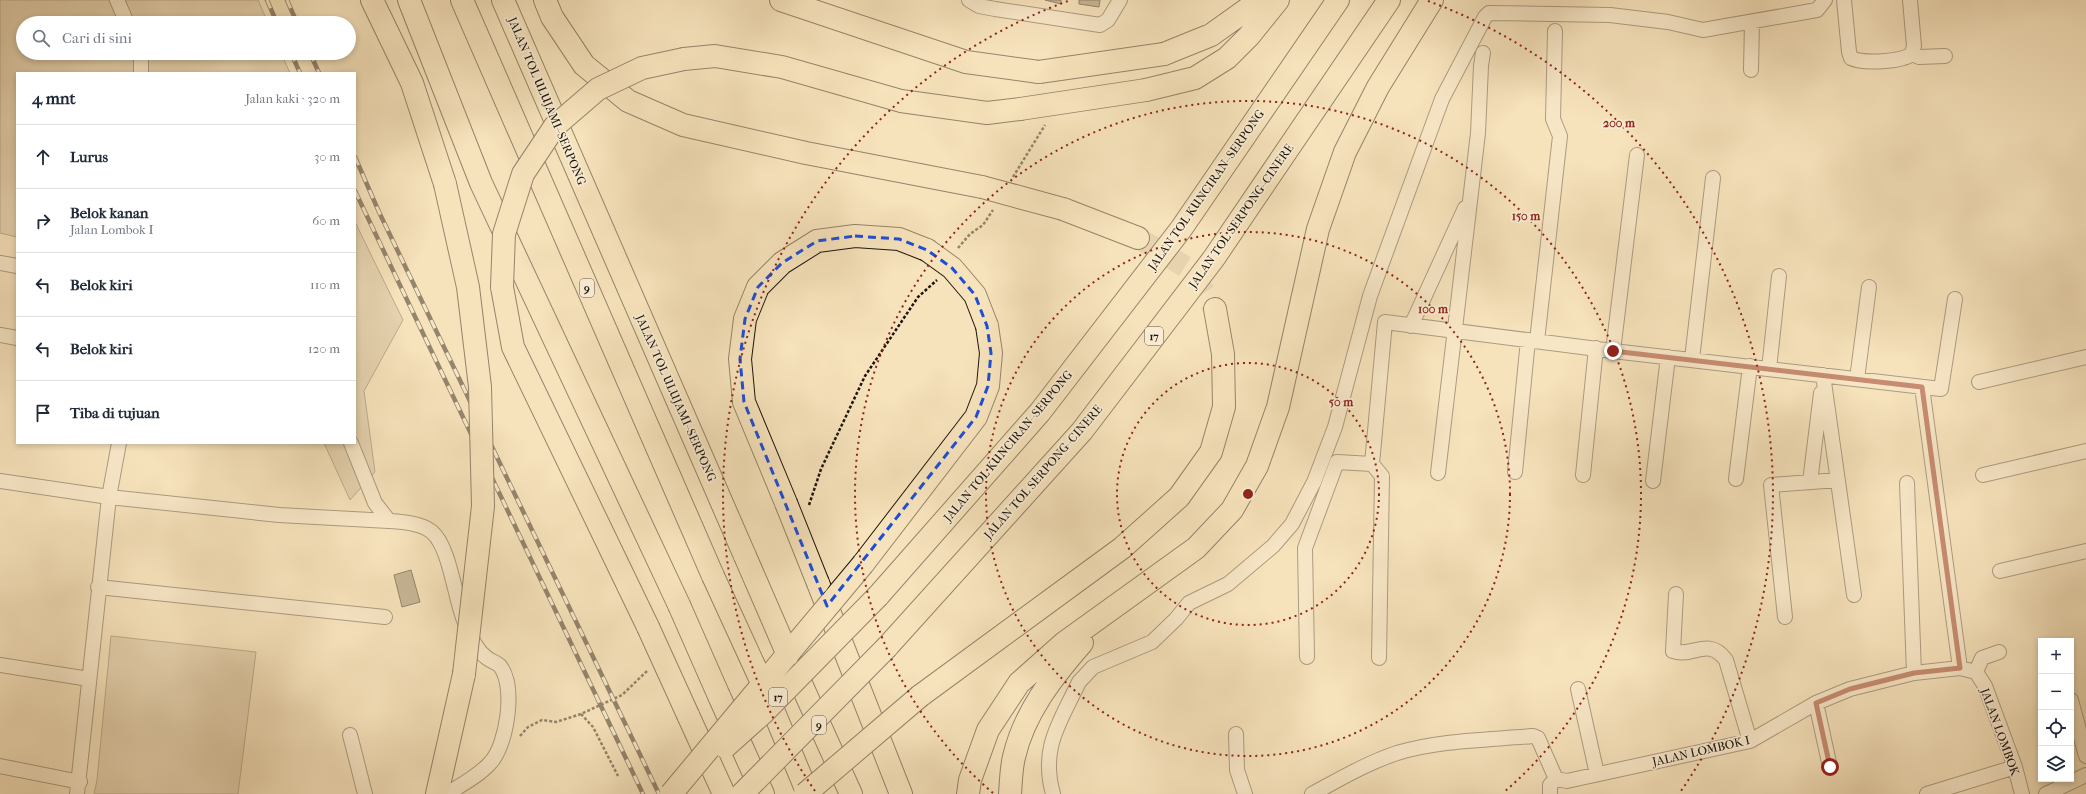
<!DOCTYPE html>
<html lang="id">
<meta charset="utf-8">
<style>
body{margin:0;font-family:"IM FELL French Canon",serif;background:#f6f6f7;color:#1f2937}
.controls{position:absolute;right:12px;bottom:12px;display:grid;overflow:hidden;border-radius:0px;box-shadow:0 2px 6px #0003}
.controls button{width:36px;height:36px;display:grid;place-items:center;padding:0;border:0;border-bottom:1px solid #e0e1e3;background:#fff;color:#1f2937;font:20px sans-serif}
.stop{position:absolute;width:12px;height:12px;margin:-9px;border:3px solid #8f2418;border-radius:50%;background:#fff}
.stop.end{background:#8f2418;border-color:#fff;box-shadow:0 1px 4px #0008}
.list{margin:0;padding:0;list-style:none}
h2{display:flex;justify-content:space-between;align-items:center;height:52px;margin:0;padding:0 16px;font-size:17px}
h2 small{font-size:13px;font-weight:400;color:#747a83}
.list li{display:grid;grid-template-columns:26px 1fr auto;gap:12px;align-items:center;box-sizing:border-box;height:64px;padding:0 16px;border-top:1px solid #e0e1e3}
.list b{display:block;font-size:15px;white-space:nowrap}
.list p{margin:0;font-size:13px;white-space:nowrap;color:#747a83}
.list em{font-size:13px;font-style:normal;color:#747a83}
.icon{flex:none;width:22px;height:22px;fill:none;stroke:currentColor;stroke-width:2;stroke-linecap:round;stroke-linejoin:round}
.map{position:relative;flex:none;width:2086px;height:794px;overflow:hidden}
.search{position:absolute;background:#fff;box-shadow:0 2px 6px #0003;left:16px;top:16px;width:340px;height:44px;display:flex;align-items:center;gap:10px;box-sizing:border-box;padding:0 14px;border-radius:22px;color:#747a83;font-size:15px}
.panel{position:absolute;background:#fff;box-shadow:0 2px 6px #0003;left:16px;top:72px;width:340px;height:372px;border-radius:0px}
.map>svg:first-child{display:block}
.green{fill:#d1bf9d;stroke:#776a54}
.building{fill:#8e8067;stroke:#1d150c}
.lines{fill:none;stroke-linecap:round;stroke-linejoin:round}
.motorway-tunnel{stroke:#d5c3a1;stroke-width:22;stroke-dasharray:22 11;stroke-linecap:butt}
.minor-casing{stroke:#534838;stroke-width:16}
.motorway-casing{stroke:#1d150c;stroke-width:24}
.path{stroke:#1d150c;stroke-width:2.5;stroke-dasharray:3 2;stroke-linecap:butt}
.minor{stroke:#f9ecd3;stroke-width:14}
.motorway{stroke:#f6e2bb;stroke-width:22}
.rail-casing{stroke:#1d150c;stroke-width:4.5}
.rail{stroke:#f9ecd3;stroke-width:3;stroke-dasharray:9;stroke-linecap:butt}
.motorway-bridge-casing{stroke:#1d150c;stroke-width:24;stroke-linecap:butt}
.motorway-bridge{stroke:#f6e2bb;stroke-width:22}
.route{stroke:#8f2418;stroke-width:5}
.marked{fill:none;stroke:#1d4ed8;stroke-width:3;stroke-dasharray:8 5;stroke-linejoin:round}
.ring{fill:none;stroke:#8f2418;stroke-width:2;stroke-dasharray:2 4}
.labels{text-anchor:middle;stroke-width:3.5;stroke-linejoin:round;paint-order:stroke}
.shield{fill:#f9ecd3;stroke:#5f5648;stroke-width:1}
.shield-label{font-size:11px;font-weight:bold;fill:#1d150c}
.street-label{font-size:12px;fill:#1d150c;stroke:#f9ecd3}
.centre{fill:#8f2418;stroke:#f9ecd3;stroke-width:2}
.ring-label{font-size:12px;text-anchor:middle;font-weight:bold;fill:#8f2418;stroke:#f9ecd3;stroke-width:3.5;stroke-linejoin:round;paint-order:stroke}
</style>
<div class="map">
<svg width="2086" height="794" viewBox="0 0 2086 794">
<rect width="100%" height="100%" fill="#f6e2bb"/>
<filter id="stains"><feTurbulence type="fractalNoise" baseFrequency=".005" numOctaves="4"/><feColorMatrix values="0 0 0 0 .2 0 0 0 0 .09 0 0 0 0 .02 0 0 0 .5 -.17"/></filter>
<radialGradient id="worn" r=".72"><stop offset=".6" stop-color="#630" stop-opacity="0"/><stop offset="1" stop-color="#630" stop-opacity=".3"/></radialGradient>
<path class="green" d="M0 0H258L268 23H23V53H281L290 73H17V237L0 233Z
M355 222 403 320 364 391 375 472 350 500 324 443H355Z
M111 636 256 652 238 794H94L97 780Z"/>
<path class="building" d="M1045 0H1061V4Z
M1079 0H1100L1099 7 1079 4Z
M411 570 420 602 402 607 394 575Z"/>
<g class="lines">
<path class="motorway-tunnel" d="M1138 238 1189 269 1215 309"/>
<g class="minor-casing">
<path id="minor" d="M117 0 127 23
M969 0 979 6 995 9 1100 25 1108 20 1120 0
M1844 0 1849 52 1851 58C1863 64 1901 62 1912 54L1914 46 1910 0
M141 53V73
M1912 54 1919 57 1945 56
M1751 70 1752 22
M0 263 17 266
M1411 326 1465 208
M0 335 17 338
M1537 341 1560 136 1553 119 1555 31
M1613 351 1637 155
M1692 359 1713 178
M1769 369 1779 276
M1823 375 1854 595
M1857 379 1869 287
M1979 382 2086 357
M1922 387 1960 668
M351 443 375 503 389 521C403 522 421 523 432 532 450 547 455 600 465 623 471 636 475 649 487 658 491 661 497 663 500 666 516 686 507 744 491 762 480 775 461 785 447 794
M1515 472 1528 340
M1438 473 1478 133 1481 66 1483 53
M1583 475 1596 348
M1983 475 2086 451
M1736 479 1750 366
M0 481 109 497 119 443
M1653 481 1668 357
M1810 482 1821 393
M1907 483 1914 673
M2000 571 2086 551
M98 587 385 617
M1676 594 1673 651C1693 658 1708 636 1726 660L1750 741
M1785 617 1771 485 1838 480
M1307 657 1305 548 1337 462 1372 464
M1379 658 1382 476 1372 464 1385 322 1613 351 1941 389 1955 299
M0 665 89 679
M1976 672 1985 686 2015 767 2022 794
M1976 672 1982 658 1999 652
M1578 689 1597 774
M2071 700 2086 756
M1816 703 1830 767
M1236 734 1237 770 1245 794
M350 735 365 794
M0 766 80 782
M1556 779 1567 781 1750 741 1816 703 1850 689 1914 673 1960 668 1976 672
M77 794 109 497 279 515 389 521
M1053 794C1040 748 1060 722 1079 682L1093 667 1152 642 1176 619 1189 603 1228 584 1273 546 1292 524 1314 482 1335 427 1370 296 1442 99 1485 17 1489 13 1610 15 1668 22 1703 30 1817 10 1825 0
M1312 794C1340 779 1367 763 1397 753 1440 740 1488 740 1533 736L1538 738 1556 779
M1550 794V785L1556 779
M1927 794 2015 767
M2046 794 2086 775"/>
</g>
<g class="motorway-casing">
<path id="motorway" d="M372 0 412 83 445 184
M409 0 481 183 679 605
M462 0 713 576
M503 0 745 556
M545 0 552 17 584 65 628 101 683 125 806 153 982 187
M781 0 966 62 1039 72
M1164 54 1211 35 1260 0
M684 59 715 56 782 67 901 101 987 113 1020 109
M1146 90 1195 78 1227 58 1249 36 1278 0
M1063 209 1138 238
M502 287 513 347 648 627
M786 503 744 402 740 359 745 319 758 287 782 263 817 241 855 236 899 239 927 250
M863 564 976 417 988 386 991 353 987 326
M818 583 901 794
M878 596 1040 412 1181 229 1338 0
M887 647 1082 431 1214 258 1389 0
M788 655 851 794
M764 688 808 794
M719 696 763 794
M920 696 1122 548 1179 497 1211 452 1224 407 1223 354 1215 309
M688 715 724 794
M437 794 464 674
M968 794 970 780 988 730 1019 683 1064 643 1196 548 1232 510 1257 466 1278 407 1318 229 1345 152 1378 87 1432 0
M1010 794C1011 782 1011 769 1014 757 1024 713 1053 676 1082 643"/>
</g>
<path class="path" d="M1013 177 1045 125
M958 248 970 234 983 225 993 210
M809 505 821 469 865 376 918 297 937 280
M581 714 593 727 618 776
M520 736 528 727 542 720 556 722 581 714 622 695 647 671"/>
<use href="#minor" class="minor"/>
<use href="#motorway" class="motorway"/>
<g class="rail-casing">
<path id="rail" d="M267 0 277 23
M287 0 297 23
M291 53 300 73
M310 53 319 73
M355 157 379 212 659 794
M355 191 643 794"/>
</g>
<use href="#rail" class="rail"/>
<g class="motorway-bridge-casing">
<path id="motorway-bridge" d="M1039 72 1164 54
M1020 109 1146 90
M445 184 468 287 480 387 483 506 464 674
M982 187 1063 209
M927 250 952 268 975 295 987 326
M502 287 504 234 523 174 555 126 598 89 642 68 684 59
M786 503 818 583
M745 556 788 655
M713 576 763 685
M679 605 719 696
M648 627 688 715
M725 747 763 713 878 596
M671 794 863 564
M742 794 887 647
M805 794 920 696"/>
</g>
<use href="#motorway-bridge" class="motorway-bridge"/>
</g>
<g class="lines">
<path class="route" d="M1613 351 1922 387 1960 668 1914 673 1850 689 1816 703 1830 767"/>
</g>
<path d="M0 0H2086V794H0ZM855 236 899 239 927 250 952 268 975 295 987 326 991 353 988 386 976 417 827 606 744 402 740 359 745 319 758 287 782 263 817 241Z" fill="#f6e2bb" fill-opacity=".55" fill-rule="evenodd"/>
<path class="marked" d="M855 236 899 239 927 250 952 268 975 295 987 326 991 353 988 386 976 417 827 606 744 402 740 359 745 319 758 287 782 263 817 241Z"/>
<g class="ring">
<circle cx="1248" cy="494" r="131"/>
<circle cx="1248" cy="494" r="262"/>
<path d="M993 793A393 393 0 1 1 1503 793"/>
<path d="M815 791A525 525 0 0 1 1068 1M1428 1A525 525 0 0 1 1681 791"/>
</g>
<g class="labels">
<g class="shield">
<rect x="580" y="279" width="14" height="18" rx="3"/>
<rect x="1145" y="327" width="18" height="18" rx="3"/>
<rect x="769" y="688" width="18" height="18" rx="3"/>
<rect x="812" y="716" width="14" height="18" rx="3"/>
</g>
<g class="shield-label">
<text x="587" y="292">9</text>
<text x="1154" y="340">17</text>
<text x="778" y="701">17</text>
<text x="819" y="729">9</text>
</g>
<g class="street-label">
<text transform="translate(547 101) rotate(67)" y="4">JALAN TOL ULUJAMI–SERPONG</text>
<text transform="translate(1206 190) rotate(-55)" y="4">JALAN TOL KUNCIRAN–SERPONG</text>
<text transform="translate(1241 216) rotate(-55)" y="4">JALAN TOL SERPONG–CINERE</text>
<text transform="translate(676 398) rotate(66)" y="4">JALAN TOL ULUJAMI–SERPONG</text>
<text transform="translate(1008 446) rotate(-50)" y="4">JALAN TOL KUNCIRAN–SERPONG</text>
<text transform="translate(1043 472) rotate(-49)" y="4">JALAN TOL SERPONG–CINERE</text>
<text transform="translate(2000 732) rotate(70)" y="4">JALAN LOMBOK</text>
<text transform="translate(1701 751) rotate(-13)" y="4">JALAN LOMBOK I</text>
</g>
</g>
<circle cx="1248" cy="494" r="6" class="centre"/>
<g class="ring-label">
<text x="1619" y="127">200 m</text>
<text x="1526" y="220">150 m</text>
<text x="1433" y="313">100 m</text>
<text x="1341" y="406">50 m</text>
</g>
<rect width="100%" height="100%" filter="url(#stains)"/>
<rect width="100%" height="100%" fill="url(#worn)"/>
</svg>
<div class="controls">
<button>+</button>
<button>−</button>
<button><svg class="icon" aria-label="locate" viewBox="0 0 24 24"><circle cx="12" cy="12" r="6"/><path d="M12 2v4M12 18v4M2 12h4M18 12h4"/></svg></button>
<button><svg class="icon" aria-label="layers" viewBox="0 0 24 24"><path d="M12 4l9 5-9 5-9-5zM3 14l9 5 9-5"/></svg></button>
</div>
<div class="stop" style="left:1830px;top:767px"></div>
<div class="stop end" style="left:1613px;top:351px"></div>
<div class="search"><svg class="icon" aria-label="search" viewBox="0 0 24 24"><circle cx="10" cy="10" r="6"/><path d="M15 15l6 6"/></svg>Cari di sini</div>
<section class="panel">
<h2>4 mnt<small>Jalan kaki · 320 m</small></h2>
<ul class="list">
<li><svg class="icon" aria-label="ahead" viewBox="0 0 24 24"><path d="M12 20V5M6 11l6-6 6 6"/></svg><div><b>Lurus</b></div><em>30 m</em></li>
<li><svg class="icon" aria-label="right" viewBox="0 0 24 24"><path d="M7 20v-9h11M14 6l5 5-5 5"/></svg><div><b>Belok kanan</b><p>Jalan Lombok I</p></div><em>60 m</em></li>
<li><svg class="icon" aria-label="left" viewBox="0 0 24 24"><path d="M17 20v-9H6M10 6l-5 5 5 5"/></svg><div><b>Belok kiri</b></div><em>110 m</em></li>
<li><svg class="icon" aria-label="left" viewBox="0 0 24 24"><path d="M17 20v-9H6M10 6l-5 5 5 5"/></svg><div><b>Belok kiri</b></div><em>120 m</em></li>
<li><svg class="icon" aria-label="arrive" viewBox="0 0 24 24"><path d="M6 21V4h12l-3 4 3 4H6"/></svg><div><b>Tiba di tujuan</b></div></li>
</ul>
</section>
</div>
